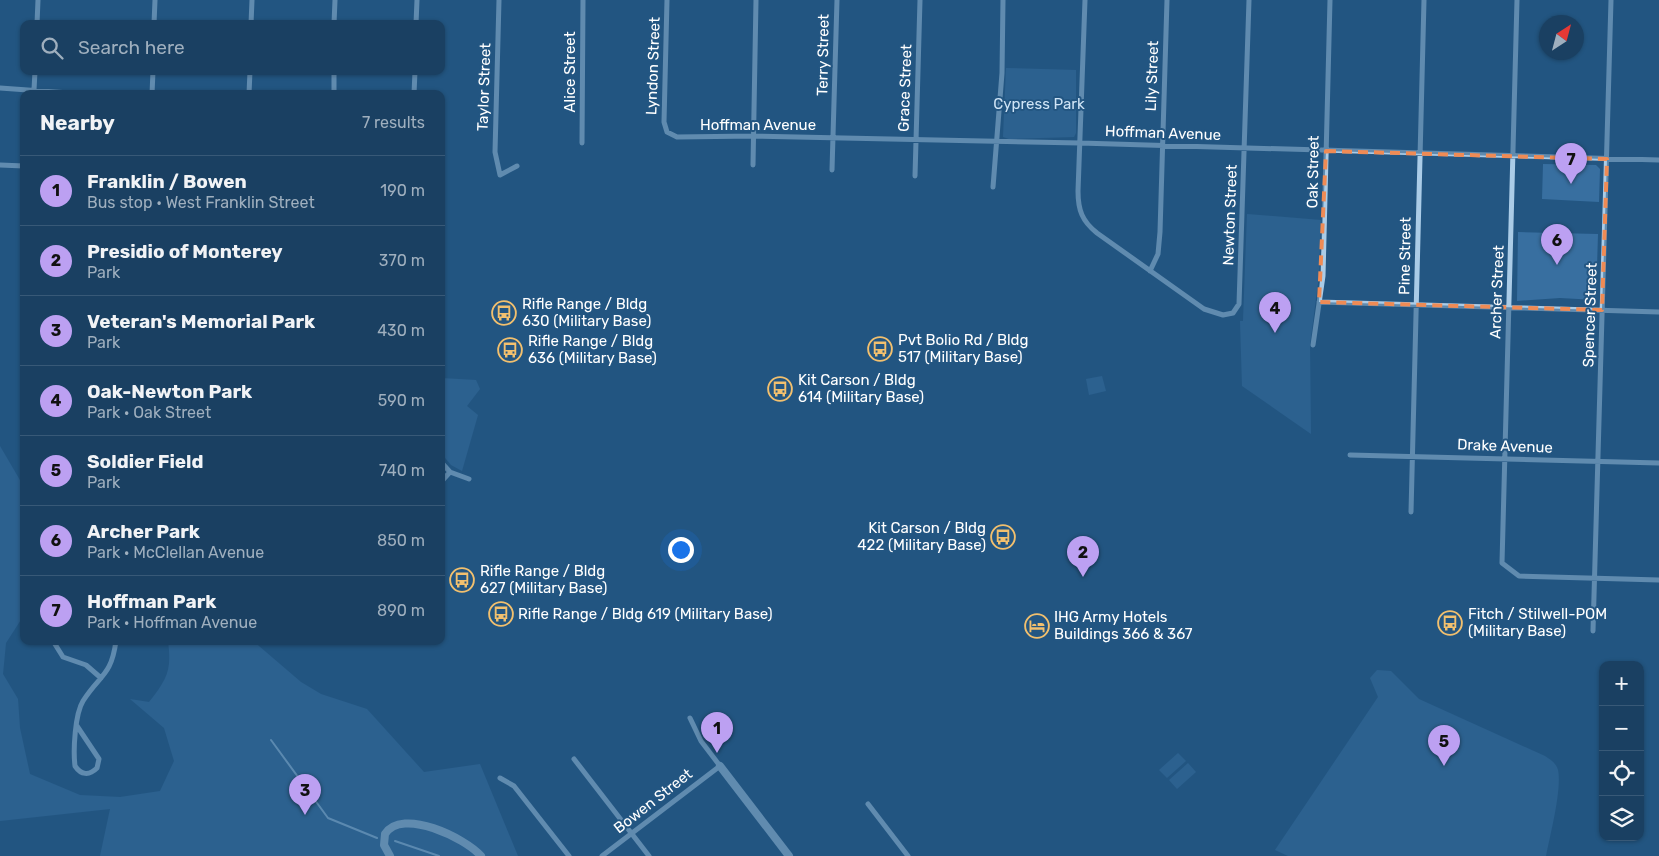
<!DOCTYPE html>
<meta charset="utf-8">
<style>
body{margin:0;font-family:Rubik,sans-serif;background:#274b6b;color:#f1f3f6}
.controls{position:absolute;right:15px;bottom:15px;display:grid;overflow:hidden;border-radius:10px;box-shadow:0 1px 4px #0004}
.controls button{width:45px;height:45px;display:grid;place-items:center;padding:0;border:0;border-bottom:1px solid #385977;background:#1a4062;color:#f1f3f6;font:25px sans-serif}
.compass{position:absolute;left:1539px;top:15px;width:45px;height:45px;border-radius:50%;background:#1a4062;box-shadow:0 1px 4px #0004;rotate:36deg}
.you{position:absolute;left:680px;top:549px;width:18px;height:18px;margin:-12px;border:4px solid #fff;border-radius:50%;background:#1a73e8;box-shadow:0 0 0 8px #1a73e833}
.badge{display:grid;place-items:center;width:32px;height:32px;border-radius:50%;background:#bca0f2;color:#111;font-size:16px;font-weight:700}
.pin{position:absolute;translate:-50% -41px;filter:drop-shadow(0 1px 2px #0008)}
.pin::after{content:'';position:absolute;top:26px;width:18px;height:15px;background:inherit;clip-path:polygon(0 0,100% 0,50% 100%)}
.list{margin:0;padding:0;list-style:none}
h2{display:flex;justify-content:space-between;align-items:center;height:65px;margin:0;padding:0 20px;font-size:21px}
h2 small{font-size:16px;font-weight:400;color:#9fafbe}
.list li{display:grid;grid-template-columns:32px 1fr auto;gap:15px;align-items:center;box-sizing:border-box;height:70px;padding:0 20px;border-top:1px solid #385977}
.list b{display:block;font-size:19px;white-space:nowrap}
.list p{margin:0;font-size:16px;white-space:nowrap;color:#9fafbe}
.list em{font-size:16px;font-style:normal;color:#9fafbe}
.icon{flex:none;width:28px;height:28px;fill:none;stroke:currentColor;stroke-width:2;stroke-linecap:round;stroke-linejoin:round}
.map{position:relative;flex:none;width:1659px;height:856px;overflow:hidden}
.search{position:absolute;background:#1a4062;box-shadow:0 1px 4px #0004;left:20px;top:20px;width:425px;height:55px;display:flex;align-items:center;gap:12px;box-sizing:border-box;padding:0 18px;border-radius:10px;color:#9fafbe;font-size:19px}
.panel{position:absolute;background:#1a4062;box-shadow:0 1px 4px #0004;left:20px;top:90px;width:425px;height:555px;border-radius:10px}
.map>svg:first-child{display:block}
.green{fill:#386fa0}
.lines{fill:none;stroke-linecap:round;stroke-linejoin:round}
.stream{stroke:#9fc8e8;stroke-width:2}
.minor{stroke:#abcce7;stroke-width:5}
.tertiary{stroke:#abcce7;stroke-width:8}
.marked{fill:none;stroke:#ef8b55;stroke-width:4;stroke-dasharray:10 6;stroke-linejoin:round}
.labels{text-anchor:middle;stroke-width:4;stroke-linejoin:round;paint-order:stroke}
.street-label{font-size:15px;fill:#fff;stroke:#235682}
.park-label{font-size:15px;fill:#cfe4f6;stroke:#235682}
.poi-label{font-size:15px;fill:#fff;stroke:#235682;text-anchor:start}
</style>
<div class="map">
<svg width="1659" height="856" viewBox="0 0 1659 856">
<rect width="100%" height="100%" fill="#235682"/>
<path class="green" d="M1006 68 1076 70V133L1074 137 1009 139 1003 137Z
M1543 164 1596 165 1600 169 1599 202 1542 199Z
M1247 214 1321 220 1319 275 1310 345 1311 434 1242 386 1240 321H1243Z
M1518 232 1598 234 1596 300 1560 298 1517 301Z
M1102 376 1106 391 1089 395 1086 379Z
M441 378 476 380 480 389 467 406 478 415 462 471 451 465 441 453Z
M0 446 24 487V615L6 643 3 674 18 699 20 728 30 774 80 795 120 797 160 791 174 761 164 728 130 699 149 702C167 679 172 671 168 641H253L301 682 321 694 367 709 424 772 480 764 518 856H100L110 809 0 821Z
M1377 670 1391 671 1419 699 1545 756C1551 760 1556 763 1558 770 1562 790 1550 835 1546 856H1288L1275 850 1378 697 1370 678Z
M1178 753 1186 761 1167 778 1159 770Z
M1188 763 1196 772 1177 789 1169 780Z"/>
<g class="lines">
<path class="stream" d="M271 740 328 818 377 838
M395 841 439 856"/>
<path class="minor" d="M499 0 495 152 500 175 517 166
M667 0 664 122 667 132 677 137 754 136 1080 143 1659 160
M1085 0 1078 191C1078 210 1082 221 1097 233L1204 309 1223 315 1233 313 1239 304 1249 0
M1517 0 1502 563 1519 576 1659 580
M37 24 38 0
M154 24 155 0
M251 24 252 0
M334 24 335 0
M416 24 417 0
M0 88 83 94
M34 90 35 71
M152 94 153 71
M249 94 250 71
M334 94V71
M414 94 415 71
M582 143 583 0
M0 165 24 166
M753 165 756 0
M832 170 837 0
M915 176 920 0
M993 187 1002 73 1003 0
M1150 271 1158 254 1160 232 1167 0
M1319 302 1659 312
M1313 345 1323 276 1330 0
M1350 455 1659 463
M441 462 450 472 469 479
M441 482 450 472
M1411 512 1424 0
M1593 631 1611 0
M53 641 63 657 86 665 101 678
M77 726 99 759 97 768C89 776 81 775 75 766 73 750 75 714 83 701 100 674 111 677 116 641
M574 759 649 856
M500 778 514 786 569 856
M868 804 908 856
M602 856 720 766 701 741 690 718"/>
<path class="tertiary" d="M720 766 789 856
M390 856 384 845 385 834C402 807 465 838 481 856"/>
</g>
<path d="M0 0H1659V856H0ZM1326 151 1607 159 1602 310 1319 302Z" fill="#235682" fill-opacity=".55" fill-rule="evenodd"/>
<path class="marked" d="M1326 151 1607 159 1602 310 1319 302Z"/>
<defs>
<g id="bus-ring" transform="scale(1.25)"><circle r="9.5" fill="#235682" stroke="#f2c06e" stroke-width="1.5"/><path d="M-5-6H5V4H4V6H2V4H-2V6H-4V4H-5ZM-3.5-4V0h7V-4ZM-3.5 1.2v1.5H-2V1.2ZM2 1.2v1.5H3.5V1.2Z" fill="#f2c06e"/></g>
<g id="hotel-ring" transform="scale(1.25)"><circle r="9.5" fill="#235682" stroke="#f2c06e" stroke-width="1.5"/><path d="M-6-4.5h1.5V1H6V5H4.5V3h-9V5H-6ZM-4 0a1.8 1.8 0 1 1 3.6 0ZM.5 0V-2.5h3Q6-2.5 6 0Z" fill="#f2c06e"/></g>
</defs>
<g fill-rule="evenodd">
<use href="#bus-ring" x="504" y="313"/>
<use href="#bus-ring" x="880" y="349"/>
<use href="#bus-ring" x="510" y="350"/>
<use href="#bus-ring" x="780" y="389"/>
<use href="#bus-ring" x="1003" y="537"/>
<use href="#bus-ring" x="462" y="580"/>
<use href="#bus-ring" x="501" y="614"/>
<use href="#bus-ring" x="1450" y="623"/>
<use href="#hotel-ring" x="1037" y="626"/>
</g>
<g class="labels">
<g class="street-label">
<text transform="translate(823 55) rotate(-89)" y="5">Terry Street</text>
<text transform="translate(653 66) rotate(-88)" y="5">Lyndon Street</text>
<text transform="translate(570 72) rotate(-90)" y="5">Alice Street</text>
<text transform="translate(1152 76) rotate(-88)" y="5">Lily Street</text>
<text transform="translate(484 87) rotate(-88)" y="5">Taylor Street</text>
<text transform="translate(905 88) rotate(-88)" y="5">Grace Street</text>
<text x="758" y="130">Hoffman Avenue</text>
<text transform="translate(1163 133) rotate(2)" y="5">Hoffman Avenue</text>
<text transform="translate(1313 172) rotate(-89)" y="5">Oak Street</text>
<text transform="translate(1230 215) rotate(-88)" y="5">Newton Street</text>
<text transform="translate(1405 256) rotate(-89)" y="5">Pine Street</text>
<text transform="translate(1497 292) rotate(-88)" y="5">Archer Street</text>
<text transform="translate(1590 315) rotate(-88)" y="5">Spencer Street</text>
<text transform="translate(1505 446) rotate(2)" y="5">Drake Avenue</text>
<text transform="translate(653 801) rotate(-38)" y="5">Bowen Street</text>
</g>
<g class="park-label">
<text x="1039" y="109">Cypress Park</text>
</g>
<g class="poi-label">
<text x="522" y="309">Rifle Range / Bldg<tspan x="522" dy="17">630 (Military Base)</tspan></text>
<text x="898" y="345">Pvt Bolio Rd / Bldg<tspan x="898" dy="17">517 (Military Base)</tspan></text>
<text x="528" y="346">Rifle Range / Bldg<tspan x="528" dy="17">636 (Military Base)</tspan></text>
<text x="798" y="385">Kit Carson / Bldg<tspan x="798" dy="17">614 (Military Base)</tspan></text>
<text x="986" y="533" text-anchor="end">Kit Carson / Bldg<tspan x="986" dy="17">422 (Military Base)</tspan></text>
<text x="480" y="576">Rifle Range / Bldg<tspan x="480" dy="17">627 (Military Base)</tspan></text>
<text x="518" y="619">Rifle Range / Bldg 619 (Military Base)</text>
<text x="1468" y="619">Fitch / Stilwell-POM<tspan x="1468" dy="17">(Military Base)</tspan></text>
<text x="1054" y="622">IHG Army Hotels<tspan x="1054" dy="17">Buildings 366 &amp; 367</tspan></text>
</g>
</g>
</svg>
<div class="controls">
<button>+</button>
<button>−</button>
<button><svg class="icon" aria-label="locate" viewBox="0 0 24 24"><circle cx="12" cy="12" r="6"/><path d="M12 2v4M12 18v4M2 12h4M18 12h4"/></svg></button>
<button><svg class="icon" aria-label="layers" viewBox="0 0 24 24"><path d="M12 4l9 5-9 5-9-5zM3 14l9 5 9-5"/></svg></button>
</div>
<svg class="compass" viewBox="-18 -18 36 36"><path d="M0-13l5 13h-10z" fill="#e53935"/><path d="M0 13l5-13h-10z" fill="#9fafbe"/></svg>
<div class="you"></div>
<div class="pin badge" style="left:717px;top:753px">1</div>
<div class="pin badge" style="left:1083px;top:577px">2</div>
<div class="pin badge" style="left:305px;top:815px">3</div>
<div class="pin badge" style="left:1275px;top:333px">4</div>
<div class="pin badge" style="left:1444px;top:766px">5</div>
<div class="pin badge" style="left:1557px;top:265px">6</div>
<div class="pin badge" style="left:1571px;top:184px">7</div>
<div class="search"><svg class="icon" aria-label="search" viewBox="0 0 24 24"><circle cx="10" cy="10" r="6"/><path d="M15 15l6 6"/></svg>Search here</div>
<section class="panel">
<h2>Nearby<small>7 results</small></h2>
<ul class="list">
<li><span class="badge">1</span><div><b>Franklin / Bowen</b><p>Bus stop · West Franklin Street</p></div><em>190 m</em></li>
<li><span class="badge">2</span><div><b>Presidio of Monterey</b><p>Park</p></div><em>370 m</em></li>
<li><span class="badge">3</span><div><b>Veteran's Memorial Park</b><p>Park</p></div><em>430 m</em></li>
<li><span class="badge">4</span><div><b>Oak-Newton Park</b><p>Park · Oak Street</p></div><em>590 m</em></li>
<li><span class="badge">5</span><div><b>Soldier Field</b><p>Park</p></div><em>740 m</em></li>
<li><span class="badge">6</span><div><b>Archer Park</b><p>Park · McClellan Avenue</p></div><em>850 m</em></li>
<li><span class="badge">7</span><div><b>Hoffman Park</b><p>Park · Hoffman Avenue</p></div><em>890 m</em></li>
</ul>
</section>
</div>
